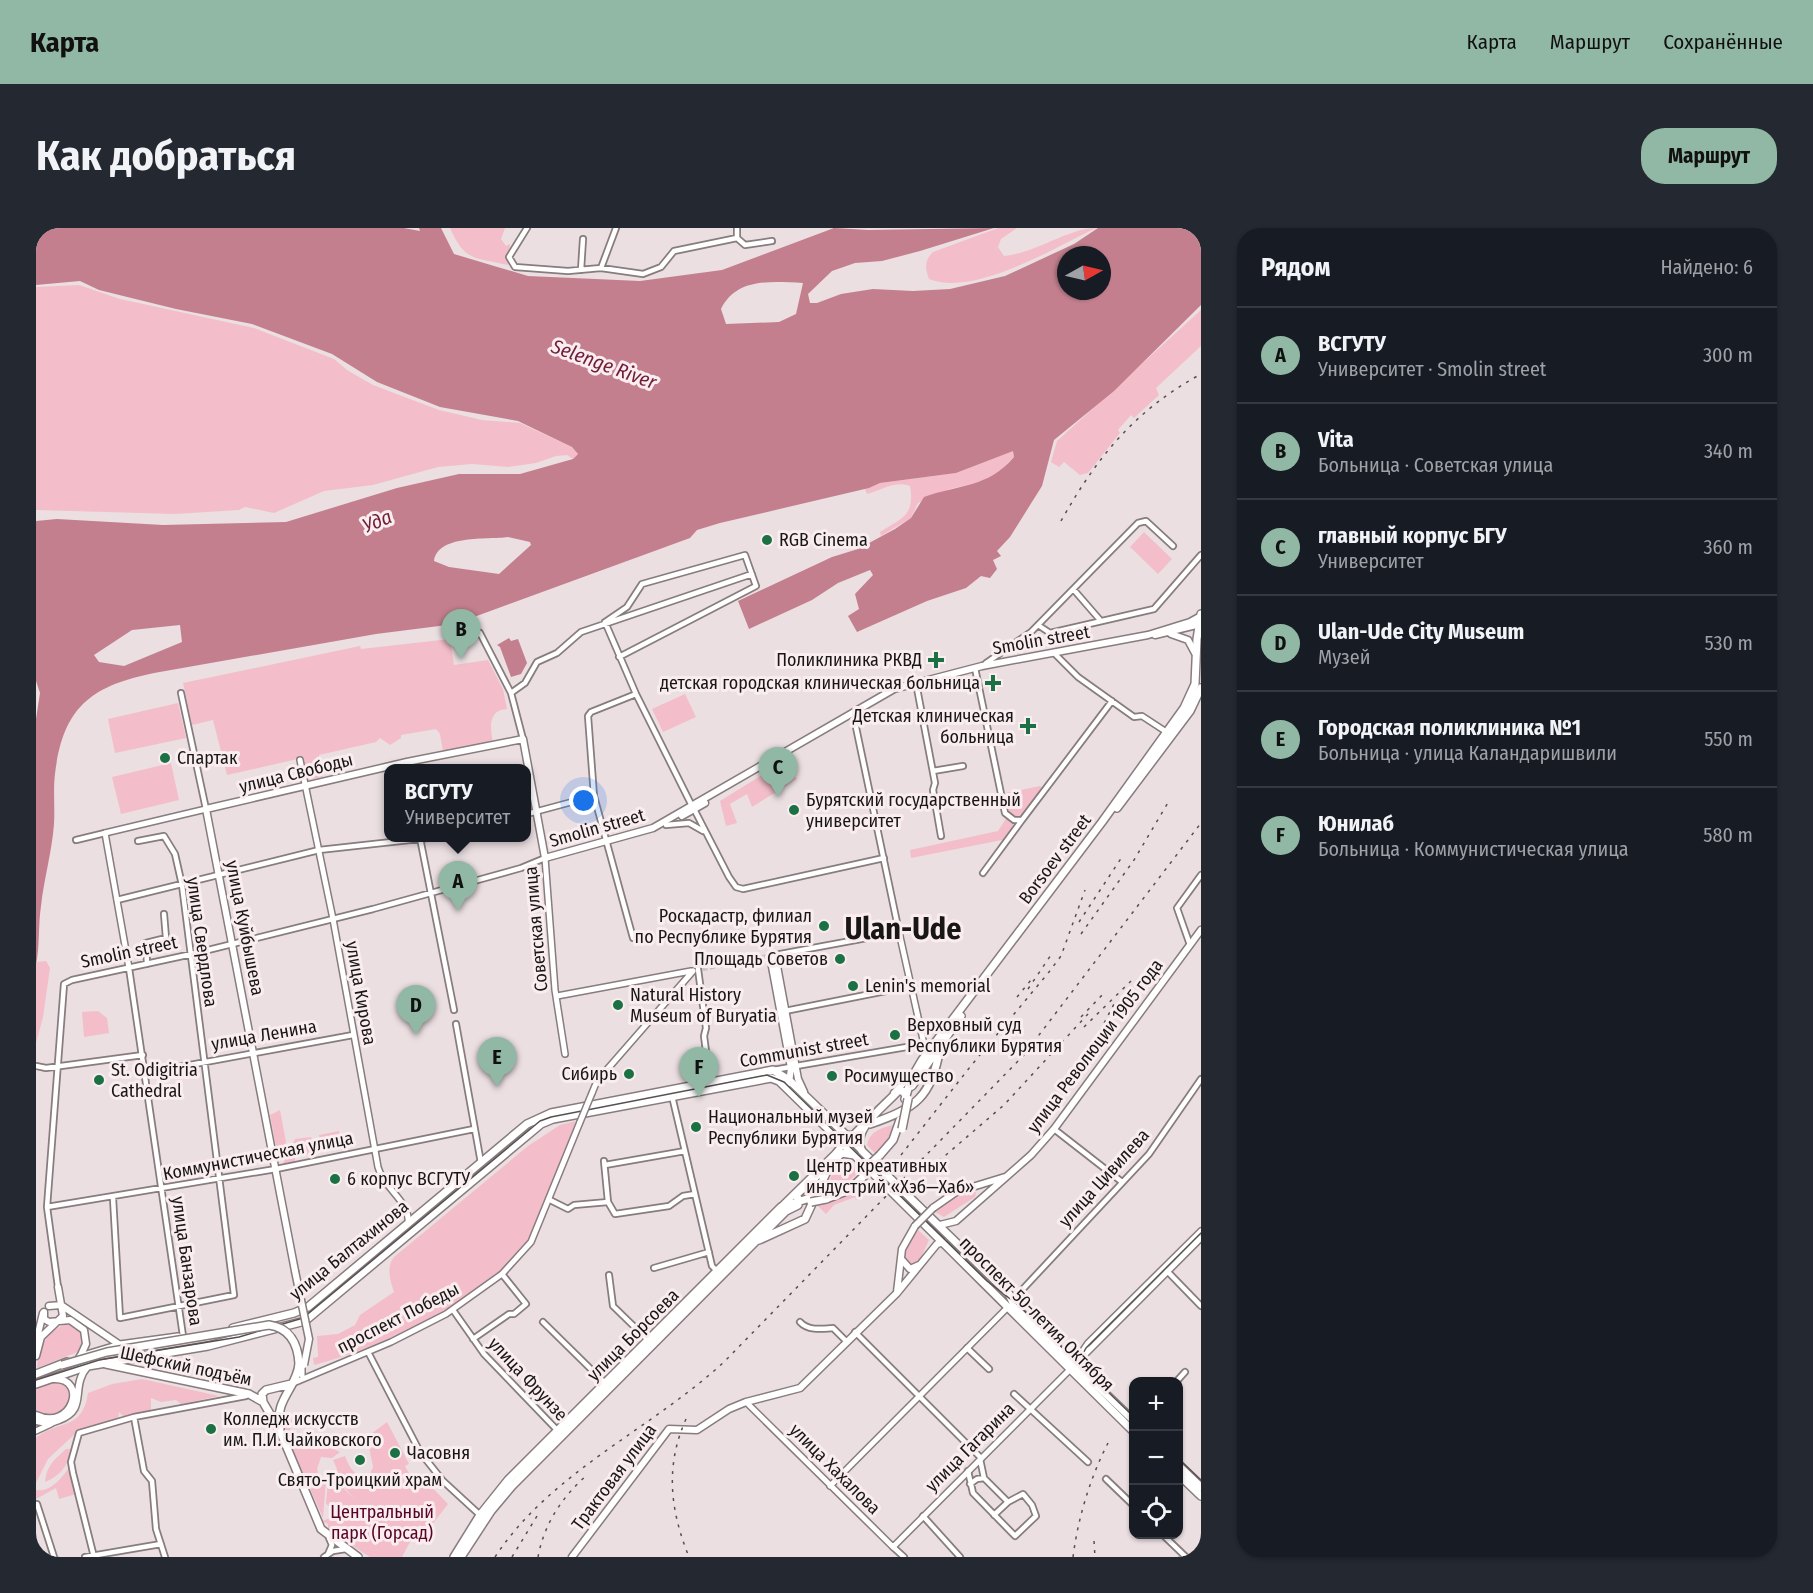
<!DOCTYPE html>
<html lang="ru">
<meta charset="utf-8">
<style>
body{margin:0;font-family:"Fira Sans Condensed",sans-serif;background:#242831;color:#f1f3f6}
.controls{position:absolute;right:18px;bottom:18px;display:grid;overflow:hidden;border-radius:12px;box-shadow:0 2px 4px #0004}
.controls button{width:54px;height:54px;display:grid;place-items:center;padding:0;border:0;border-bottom:2px solid #363941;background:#171b24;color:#f1f3f6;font:30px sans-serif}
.compass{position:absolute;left:1021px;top:18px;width:54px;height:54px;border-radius:50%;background:#171b24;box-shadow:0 2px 4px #0004;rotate:82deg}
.you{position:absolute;left:548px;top:573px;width:21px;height:21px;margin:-15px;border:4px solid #fff;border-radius:50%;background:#1a73e8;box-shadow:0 0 0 9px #1a73e833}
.badge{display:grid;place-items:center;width:39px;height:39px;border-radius:50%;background:#91b8a5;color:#111;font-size:20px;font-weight:700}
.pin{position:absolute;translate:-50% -50px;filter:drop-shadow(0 2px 3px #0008)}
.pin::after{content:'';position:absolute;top:32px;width:21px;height:18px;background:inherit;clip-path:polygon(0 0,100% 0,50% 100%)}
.popup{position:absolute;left:348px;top:536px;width:147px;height:78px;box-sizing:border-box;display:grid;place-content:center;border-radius:12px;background:#171b24;filter:drop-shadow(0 2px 4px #0005);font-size:20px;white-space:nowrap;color:#9ea1a6}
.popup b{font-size:22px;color:#f1f3f6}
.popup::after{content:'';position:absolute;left:50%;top:100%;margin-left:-12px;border:12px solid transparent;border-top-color:#171b24}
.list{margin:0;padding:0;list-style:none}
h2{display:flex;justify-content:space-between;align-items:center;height:78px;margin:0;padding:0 24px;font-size:26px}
h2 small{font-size:20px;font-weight:400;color:#9ea1a6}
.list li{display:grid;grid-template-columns:39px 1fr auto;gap:18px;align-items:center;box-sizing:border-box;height:96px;padding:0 24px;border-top:2px solid #363941}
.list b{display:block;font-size:22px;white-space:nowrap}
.list p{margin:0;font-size:20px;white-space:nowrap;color:#9ea1a6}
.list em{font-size:20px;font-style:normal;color:#9ea1a6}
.icon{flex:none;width:33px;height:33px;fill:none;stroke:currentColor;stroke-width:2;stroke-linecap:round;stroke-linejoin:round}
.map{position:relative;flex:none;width:1165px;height:1329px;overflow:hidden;border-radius:24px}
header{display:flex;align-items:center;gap:36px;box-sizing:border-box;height:84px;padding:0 30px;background:#91b8a5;color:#111}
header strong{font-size:28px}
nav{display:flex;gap:33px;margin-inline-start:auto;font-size:21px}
.intro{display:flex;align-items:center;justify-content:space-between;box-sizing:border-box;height:144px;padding:0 36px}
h1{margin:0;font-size:42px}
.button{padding:15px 27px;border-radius:24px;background:#91b8a5;color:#111;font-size:21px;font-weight:700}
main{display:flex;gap:36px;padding:0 36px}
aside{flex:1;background:#171b24;border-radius:24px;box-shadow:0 2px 4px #0004}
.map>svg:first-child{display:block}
.green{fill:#f3bec9}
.water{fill:#c37f8e;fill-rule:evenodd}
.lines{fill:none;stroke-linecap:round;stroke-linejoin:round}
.tertiary-tunnel{stroke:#ccc1c3;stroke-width:5;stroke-dasharray:5 2.5;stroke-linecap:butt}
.minor-casing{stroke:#877c7e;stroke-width:8}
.tertiary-casing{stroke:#877c7e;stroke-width:8}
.secondary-casing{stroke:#877c7e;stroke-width:9}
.primary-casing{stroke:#877c7e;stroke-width:10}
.minor{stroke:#fff;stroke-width:4.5}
.tertiary{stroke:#fff;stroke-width:5}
.secondary{stroke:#fff;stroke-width:6}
.primary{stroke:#fff;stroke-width:7}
.tram{stroke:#565051;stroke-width:1.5}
.rail{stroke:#565051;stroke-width:1.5;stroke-dasharray:3 6;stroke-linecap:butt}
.tertiary-bridge-casing{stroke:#877c7e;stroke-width:8;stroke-linecap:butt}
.secondary-bridge-casing{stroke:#877c7e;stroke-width:9;stroke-linecap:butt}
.primary-bridge-casing{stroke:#877c7e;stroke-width:10;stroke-linecap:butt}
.tertiary-bridge{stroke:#fff;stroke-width:5}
.secondary-bridge{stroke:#fff;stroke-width:6}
.primary-bridge{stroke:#fff;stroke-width:7}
.poi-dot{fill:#1b7143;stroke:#f9edef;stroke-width:2}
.labels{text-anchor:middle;stroke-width:6;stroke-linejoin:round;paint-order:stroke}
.poi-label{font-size:18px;fill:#191616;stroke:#f9edef;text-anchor:start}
.street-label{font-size:18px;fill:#191616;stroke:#f9edef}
.park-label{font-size:18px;fill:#580226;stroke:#f9edef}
.water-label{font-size:20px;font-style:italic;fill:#701d39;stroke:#f9edef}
.town-label{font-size:30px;font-weight:bold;fill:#191616;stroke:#f9edef}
</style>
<header>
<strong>Карта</strong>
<nav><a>Карта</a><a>Маршрут</a><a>Сохранённые</a></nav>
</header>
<div class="intro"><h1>Как добраться</h1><a class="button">Маршрут</a></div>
<main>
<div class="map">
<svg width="1165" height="1329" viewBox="0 0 1165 1329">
<rect width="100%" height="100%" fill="#ebdfe2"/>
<path class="green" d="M414 0H469L465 11 470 18 474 16 472 37C438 29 429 34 414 0Z
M962 0H981L965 11 962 19 968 28C1000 25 1033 0 1060 0 1018 20 938 69 893 51 889 40 888 33 897 24Z
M43 57 84 71 218 100 298 131 311 142 337 157 403 182 446 192 484 195 536 219 542 226 537 231 531 227 520 228 500 235 472 239 436 236 402 239 337 257 288 263 238 285 209 279 203 282 139 286 0 282V59Z
M1165 82V118L1120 160 1123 167 1098 190 1095 187 1082 202 1084 205 1052 245 1044 247 1028 234 1023 239 1015 234 1021 213Z
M977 222 978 229 962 246 952 252 914 261 882 275 875 290 845 308 844 304C866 290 879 288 874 258 860 252 845 262 831 266L829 261 844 255 920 245Z
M1108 304 1136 331 1122 346 1094 319Z
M414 411 418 437 452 432 467 461 471 481C452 482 454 500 457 514L407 523 404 506 400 501 365 507V510L354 517 344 510 340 514 283 527 287 549 271 552 266 530 191 547 177 492 156 497 147 455 324 418 325 421Z
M649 466 660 489 627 504 616 481Z
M142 475 150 510 79 525 72 491Z
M755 529 759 535 751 540 761 551 716 579 711 566 694 576 701 595 690 598 684 573Z
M135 535 143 572 85 586 76 549Z
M1004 558 1009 563 977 597 971 611 875 630 874 622 962 603 973 586 970 565Z
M10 733 14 740 7 789 0 815V737L1 734Z
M62 783 71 790 73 805 48 809 46 784Z
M244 882 250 914 242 930 234 887Z
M540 893C524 934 512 982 487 1019 451 1070 338 1122 278 1137L277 1130 282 1129 281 1108 302 1106 319 1097 324 1087 358 1064C354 1052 350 1039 358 1029L492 918 524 897Z
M863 895 857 907 840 926 831 917C834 901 850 899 863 895Z
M303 903 304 909 310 908 312 919 259 929V934L247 936 259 911 275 909 277 919 284 917 283 907Z
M806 934H815L824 943 807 958 788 965 798 942Z
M827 952 833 958 820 972 819 969 798 977 790 986 781 977 806 969Z
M935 964H940L939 969 908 989 899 984 917 970Z
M882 1002 893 1012 883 1034 874 1039 868 1028 873 1014Z
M31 1096 45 1101 49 1112 44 1123 1 1140C4 1119 9 1103 31 1096Z
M106 1151 183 1168 145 1176 140 1172 125 1174 115 1170V1182L89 1190 83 1184 82 1192 41 1204 12 1231 0 1255V1210C22 1191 46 1204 52 1165L76 1156Z
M19 1153C35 1157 36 1165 32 1179 22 1186 11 1190 0 1184V1160Z
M249 1191 256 1192 254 1203 259 1217 284 1210 283 1206 286 1205 289 1217 304 1224 296 1230 285 1229 281 1241 283 1249 290 1252 287 1290 248 1202Z
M351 1194 373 1236 369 1238 379 1257 389 1252 412 1276 392 1302 383 1297 366 1329H334L292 1302V1296L286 1293 300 1288 290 1275 292 1252 298 1250 319 1272 299 1248 301 1241 297 1232 309 1228C313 1239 319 1250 333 1248L337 1239 331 1209Z
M30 1221H34C34 1236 24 1248 9 1254 10 1238 19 1231 30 1221Z
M34 1238 40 1266 23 1271 20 1260 0 1271V1262C14 1265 27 1249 34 1238Z"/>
<path class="water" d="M0 0H368L384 3 383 0H405L418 26 492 48 604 53 686 42 798 0 832 2 958 0 884 23 846 33 819 35 796 43 772 66 774 75H781L805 66 837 61 877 63 914 61 969 48 1038 16 1062 0H1165V77L1078 163 1018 212 1006 258 974 309 961 323 965 328 957 332 961 341 954 350 945 348 930 360 891 373 821 404 812 388 823 381 819 366 837 347 834 342 802 355 776 372 713 401 702 373 796 329 822 321 859 301 875 290 888 269C924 256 952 260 978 229L977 223 920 245 844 255 833 260 684 295 661 302 654 310 419 396 340 406 118 445C55 458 27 479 19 546 17 562 19 579 18 596 16 623 8 651 5 678 2 698 4 717 0 737V491L4 465 0 453V293L21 291 127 297 250 294 361 260 423 246H484L537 231 542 226 536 219 482 193 404 179 341 154 296 126 216 96 140 81 63 62 44 53 0 57ZM1030 27H1066V63H1030ZM767 55 760 86 743 94 690 96 685 81C701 49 736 54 767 55ZM472 309 494 314 495 317 463 346 413 339 398 333C402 306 452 312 472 309ZM144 397 146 414 88 438 63 434 58 427 96 402Z
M473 410 475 413 482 411 491 435 485 446 475 449 464 419 461 417Z"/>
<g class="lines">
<path class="tertiary-tunnel" d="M659 742 734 728"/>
<g class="minor-casing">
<path id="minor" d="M491 0 473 29 479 39 532 43 565 40 607 46 625 39 638 23 701 10V0
M701 10 709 17 736 13
M565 40 580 0
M545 42 547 11
M1038 362 1064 392
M569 394 591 379 606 356 709 327 720 358 583 429
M569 394 600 466 656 578
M1002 397 1014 405 1118 381 1165 327
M444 405 475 465 487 511
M1018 425 1042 449 1098 489 1106 488 1132 505
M950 435 995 404 1102 295 1110 293 1137 318
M939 440 969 585 978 592H986L947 645
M880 455 899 555 897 562 905 608
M145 465 170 581
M475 465 489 455 501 434 521 425 545 404 716 346
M371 534 372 540
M897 543 927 538
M658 581 693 649 700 659 707 661 848 630
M491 586 558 568
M986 592 1076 473
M630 597 653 595 667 603
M384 610 418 782
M40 612 69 605
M81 672 283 622 392 610
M597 710 558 568 552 488 555 484 600 466
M1154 717 1141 680 1165 647
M739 727 863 704 817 485
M111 736 110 715 130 710 128 686
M93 740 147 1108
M662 741 670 800 668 808 671 831
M749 783 875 758
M420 796 445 935
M0 838 10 840 107 827
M737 842 888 816
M110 845 317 807
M636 868 676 1038 682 1044
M1018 901 1086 954
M568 933 572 974 579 986 633 978 647 968 659 966
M569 937 649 923
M77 970 84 1090 198 1067 146 657 139 626 128 608 102 613
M514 972 532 981 538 977 572 974
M11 979 240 941 438 901
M618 1040 673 1024
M1131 1043 1165 1078
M573 1047 577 1078 613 1113
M22 1059 11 979 28 756 36 752 156 726 337 681 485 640 509 630
M986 1062 1113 926 1165 851
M417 1082 448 1126 522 1203
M507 1094 570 1156
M764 1094C772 1103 786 1101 797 1100L810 1113
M819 1104 945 1230
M437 1111 473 1086H478L490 1076 466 1046
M931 1120 953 1141
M332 1124 384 1224 407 1253 444 1287
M1140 1154 1149 1144
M978 1166 1052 1234
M98 1189 108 1243 116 1253 120 1301 129 1329
M944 1231 948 1250
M932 1243 937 1265 979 1308 1000 1288 996 1277 987 1266 972 1274 948 1250 941 1251 934 1256
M1070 1251 1098 1278
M1 1276 18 1329
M958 1287 972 1274
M887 1288 924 1329
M1126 1306 1150 1329
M857 1319 868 1329
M292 1326 296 1317 293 1310
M49 1329 125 1316
M58 1329 37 1245 35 1234 43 1205 98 1189 210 1168
M288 1329 297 1323 310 1321"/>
</g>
<g class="tertiary-casing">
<path id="tertiary" d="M264 532 297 691 342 939C347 960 375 974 372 995
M509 630 519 762 529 826
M863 704 888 816
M93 740 69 605 170 581
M521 768 655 743
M556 865 561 853 657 743
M1044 1127 1052 1115 1165 1003
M266 1147V1140
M255 1156 355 1114 410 1086 466 1046 495 1014 544 894
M710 1174 857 1319 1165 1010
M0 1203 15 1196
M794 1258 972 1079"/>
</g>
<g class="secondary-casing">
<path id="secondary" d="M1135 406 1152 412 1159 425
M1119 407 1165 396
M646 588 669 575
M753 855 755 840 734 728 739 727 762 851 768 864
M858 865 876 846
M810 907H817L828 896
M810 907 825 922
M746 978 799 926 804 920V913
M897 980 920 964 969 949
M904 997 920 993 995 927 1018 901 1165 702
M866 1032 874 1041 883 1037
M259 1043 170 581 371 534 487 511 509 630 617 600 858 461 946 438 1112 407 1154 394 1163 389 1165 392
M861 1064 866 1021 879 998
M13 1078 25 1077 84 1117
M8 1084V1091L13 1094 34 1092 48 1102 50 1116 44 1129
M0 1114 7 1085
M0 1128 5 1109 27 1088 22 1059
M0 1187C36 1204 53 1150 18 1151
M0 1193C8 1195 15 1196 23 1192 53 1181 33 1159 52 1138
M536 1329 633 1201 661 1202 693 1181 710 1174 764 1160 861 1065 901 1016 908 1014"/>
</g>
<g class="primary-casing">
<path id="primary" d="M1081 580 1154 483 1165 460
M876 858 925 788
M870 868 867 863H862C849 878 814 902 826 923L973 1066 979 1079 1098 1193
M869 871 875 851 886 832 1066 594 1148 480 1159 456 1161 411 1165 386
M834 896C880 880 895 870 904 820
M844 927 857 912 864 892
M790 971 813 962 829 947
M763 972 760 967 806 925 818 927
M723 1012 769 991 792 941 801 929
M197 1100 258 1085 272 1079 491 896 515 885 737 842 753 852 810 907
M44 1129 84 1117 142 1109
M70 1136 213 1166 227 1174
M0 1146 31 1134
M0 1156 52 1138 172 1118 269 1093 505 896 517 891 735 850 743 853C862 969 979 1087 1098 1204
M255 1156 230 1162 226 1166 227 1174 244 1203 285 1301 322 1329
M244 1200C238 1171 261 1160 263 1136
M1142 1237 1165 1259
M1142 1246 1165 1268
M418 1329 444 1287 472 1252 745 979 774 970
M425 1329 455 1283 476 1258 734 999 750 983 762 977"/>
</g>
<use href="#minor" class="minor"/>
<use href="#tertiary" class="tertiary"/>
<use href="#secondary" class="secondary"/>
<use href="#primary" class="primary"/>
<path class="tram" d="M1048 1140 1044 1131 1050 1120 1165 1005
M0 1152 63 1132 203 1109 267 1090 504 893 515 889 731 847 748 854 951 1053 982 1077 1098 1189
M1142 1230 1165 1252"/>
<path class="rail" d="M1025 293C1061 229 1099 182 1165 146
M1043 694 1086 629
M1045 706 1098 632 1133 573
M992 761 1017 724
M981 769 995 752
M1045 789 1070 763
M1048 799 1095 753
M1064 803 1078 776
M865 927 934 839 1013 744 1025 728 1049 662
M896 939 968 877 1052 786
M650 1191C629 1238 634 1282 653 1329
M1058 1313 1059 1329
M459 1329C515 1244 614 1202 688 1134L987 828 1165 595
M476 1329 501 1288
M502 1329C508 1296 526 1269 551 1247
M1037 1329C1042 1290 1054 1250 1072 1215"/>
<g class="tertiary-bridge-casing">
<path id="tertiary-bridge" d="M544 894 556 865"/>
</g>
<g class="secondary-bridge-casing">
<path id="secondary-bridge" d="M879 998 897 980
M259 1043 273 1111 268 1137"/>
</g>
<g class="primary-bridge-casing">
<path id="primary-bridge" d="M866 901 872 871
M826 944 844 927
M775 974 790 971
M26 1137 71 1124 233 1097C254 1100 262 1116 263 1136"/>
</g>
<use href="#tertiary-bridge" class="tertiary-bridge"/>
<use href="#secondary-bridge" class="secondary-bridge"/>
<use href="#primary-bridge" class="primary-bridge"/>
</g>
<g class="poi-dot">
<circle cx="731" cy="312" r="6"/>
<path d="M897 423h6v6h6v6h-6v6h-6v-6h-6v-6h6z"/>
<path d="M954 446h6v6h6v6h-6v6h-6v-6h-6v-6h6z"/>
<path d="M989 489h6v6h6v6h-6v6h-6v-6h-6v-6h6z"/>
<circle cx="129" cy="530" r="6"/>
<circle cx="758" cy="582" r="6"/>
<circle cx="788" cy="698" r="6"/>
<circle cx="804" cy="731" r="6"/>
<circle cx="817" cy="758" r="6"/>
<circle cx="582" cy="777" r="6"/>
<circle cx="859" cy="807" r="6"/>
<circle cx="593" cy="846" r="6"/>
<circle cx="796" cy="848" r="6"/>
<circle cx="63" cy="852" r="6"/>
<circle cx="660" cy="899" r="6"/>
<circle cx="758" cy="948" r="6"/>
<circle cx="299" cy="951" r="6"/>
<circle cx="175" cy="1201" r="6"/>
<circle cx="359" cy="1225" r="6"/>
<circle cx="324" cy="1232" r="6"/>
</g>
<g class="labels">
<g class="poi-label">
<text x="743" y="318">RGB Cinema</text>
<text x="886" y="438" text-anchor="end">Поликлиника РКВД</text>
<text x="944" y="461" text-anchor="end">детская городская клиническая больница</text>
<text x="978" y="494" text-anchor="end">Детская клиническая<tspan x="978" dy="21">больница</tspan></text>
<text x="141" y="536">Спартак</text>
<text x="770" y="578">Бурятский государственный<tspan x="770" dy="21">университет</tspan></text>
<text x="776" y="694" text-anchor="end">Роскадастр, филиал<tspan x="776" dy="21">по Республике Бурятия</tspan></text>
<text x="792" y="737" text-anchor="end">Площадь Советов</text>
<text x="829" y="764">Lenin's memorial</text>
<text x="594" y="773">Natural History<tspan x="594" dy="21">Museum of Buryatia</tspan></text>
<text x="871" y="803">Верховный суд<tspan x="871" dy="21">Республики Бурятия</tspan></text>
<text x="75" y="848">St. Odigitria<tspan x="75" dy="21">Cathedral</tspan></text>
<text x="581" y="852" text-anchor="end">Сибирь</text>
<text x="808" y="854">Росимущество</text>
<text x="672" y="895">Национальный музей<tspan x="672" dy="21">Республики Бурятия</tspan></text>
<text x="770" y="944">Центр креативных<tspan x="770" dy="21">индустрий «Хэб—Хаб»</tspan></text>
<text x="311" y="957">6 корпус ВСГУТУ</text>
<text x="187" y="1197">Колледж искусств<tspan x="187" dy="21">им. П.И. Чайковского</tspan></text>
<text x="371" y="1231">Часовня</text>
<text x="324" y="1258" text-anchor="middle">Свято-Троицкий храм</text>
</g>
<g class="street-label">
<text transform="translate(1005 412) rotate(-10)" y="6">Smolin street</text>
<text transform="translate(260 545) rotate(-14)" y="6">улица Свободы</text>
<text transform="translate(561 600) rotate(-16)" y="6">Smolin street</text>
<text transform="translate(1019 631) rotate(-53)" y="6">Borsoev street</text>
<text transform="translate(209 700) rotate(79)" y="6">улица Куйбышева</text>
<text transform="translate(500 701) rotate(-95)" y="6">Советская улица</text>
<text transform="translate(166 714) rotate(82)" y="6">улица Свердлова</text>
<text transform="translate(93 724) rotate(-12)" y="6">Smolin street</text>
<text transform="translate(325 765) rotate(80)" y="6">улица Кирова</text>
<text transform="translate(228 807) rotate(-10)" y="6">улица Ленина</text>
<text transform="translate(1059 818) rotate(-53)" y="6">улица Революции 1905 года</text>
<text transform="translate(768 822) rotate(-10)" y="6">Communist street</text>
<text transform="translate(222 928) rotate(-11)" y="6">Коммунистическая улица</text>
<text transform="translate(1068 950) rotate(-48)" y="6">улица Цивилева</text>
<text transform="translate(313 1022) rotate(-39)" y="6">улица Балтахинова</text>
<text transform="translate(151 1033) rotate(82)" y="6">улица Банзарова</text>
<text transform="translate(1001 1086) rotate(45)" y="6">проспект 50-летия Октября</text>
<text transform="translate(362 1090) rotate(-27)" y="6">проспект Победы</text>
<text transform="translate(597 1107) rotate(-45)" y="6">улица Борсоева</text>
<text transform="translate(150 1138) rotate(12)" y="6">Шефский подъём</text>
<text transform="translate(492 1151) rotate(47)" y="6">улица Фрунзе</text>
<text transform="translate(934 1219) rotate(-45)" y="6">улица Гагарина</text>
<text transform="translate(799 1241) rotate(45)" y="6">улица Хахалова</text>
<text transform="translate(578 1249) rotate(-53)" y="6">Трактовая улица</text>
</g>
<g class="park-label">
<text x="346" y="1290">Центральный<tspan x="346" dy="21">парк (Горсад)</tspan></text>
</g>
<g class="water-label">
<text transform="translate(568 136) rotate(20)" y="7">Selenge River</text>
<text transform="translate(341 293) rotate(-22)" y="7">Уда</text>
</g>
<g class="town-label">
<text x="867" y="711">Ulan-Ude</text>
</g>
</g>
</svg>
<div class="controls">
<button>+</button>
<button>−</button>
<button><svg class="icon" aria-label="locate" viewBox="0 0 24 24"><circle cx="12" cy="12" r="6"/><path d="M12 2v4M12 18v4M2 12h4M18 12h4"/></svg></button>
</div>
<svg class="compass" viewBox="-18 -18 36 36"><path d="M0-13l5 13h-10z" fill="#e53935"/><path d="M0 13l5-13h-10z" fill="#9ea1a6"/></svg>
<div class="you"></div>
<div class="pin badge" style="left:422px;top:683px">A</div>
<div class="popup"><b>ВСГУТУ</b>Университет</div>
<div class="pin badge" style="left:425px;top:431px">B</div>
<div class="pin badge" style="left:742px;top:569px">C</div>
<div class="pin badge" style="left:380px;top:807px">D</div>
<div class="pin badge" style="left:461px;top:859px">E</div>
<div class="pin badge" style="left:663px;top:869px">F</div>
</div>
<aside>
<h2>Рядом<small>Найдено: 6</small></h2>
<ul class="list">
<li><span class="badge">A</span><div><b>ВСГУТУ</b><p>Университет · Smolin street</p></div><em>300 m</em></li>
<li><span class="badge">B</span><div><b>Vita</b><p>Больница · Советская улица</p></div><em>340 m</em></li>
<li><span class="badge">C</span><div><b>главный корпус БГУ</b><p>Университет</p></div><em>360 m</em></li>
<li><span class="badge">D</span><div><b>Ulan-Ude City Museum</b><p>Музей</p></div><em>530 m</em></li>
<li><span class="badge">E</span><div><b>Городская поликлиника №1</b><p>Больница · улица Каландаришвили</p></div><em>550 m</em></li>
<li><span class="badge">F</span><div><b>Юнилаб</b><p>Больница · Коммунистическая улица</p></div><em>580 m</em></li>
</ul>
</aside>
</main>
